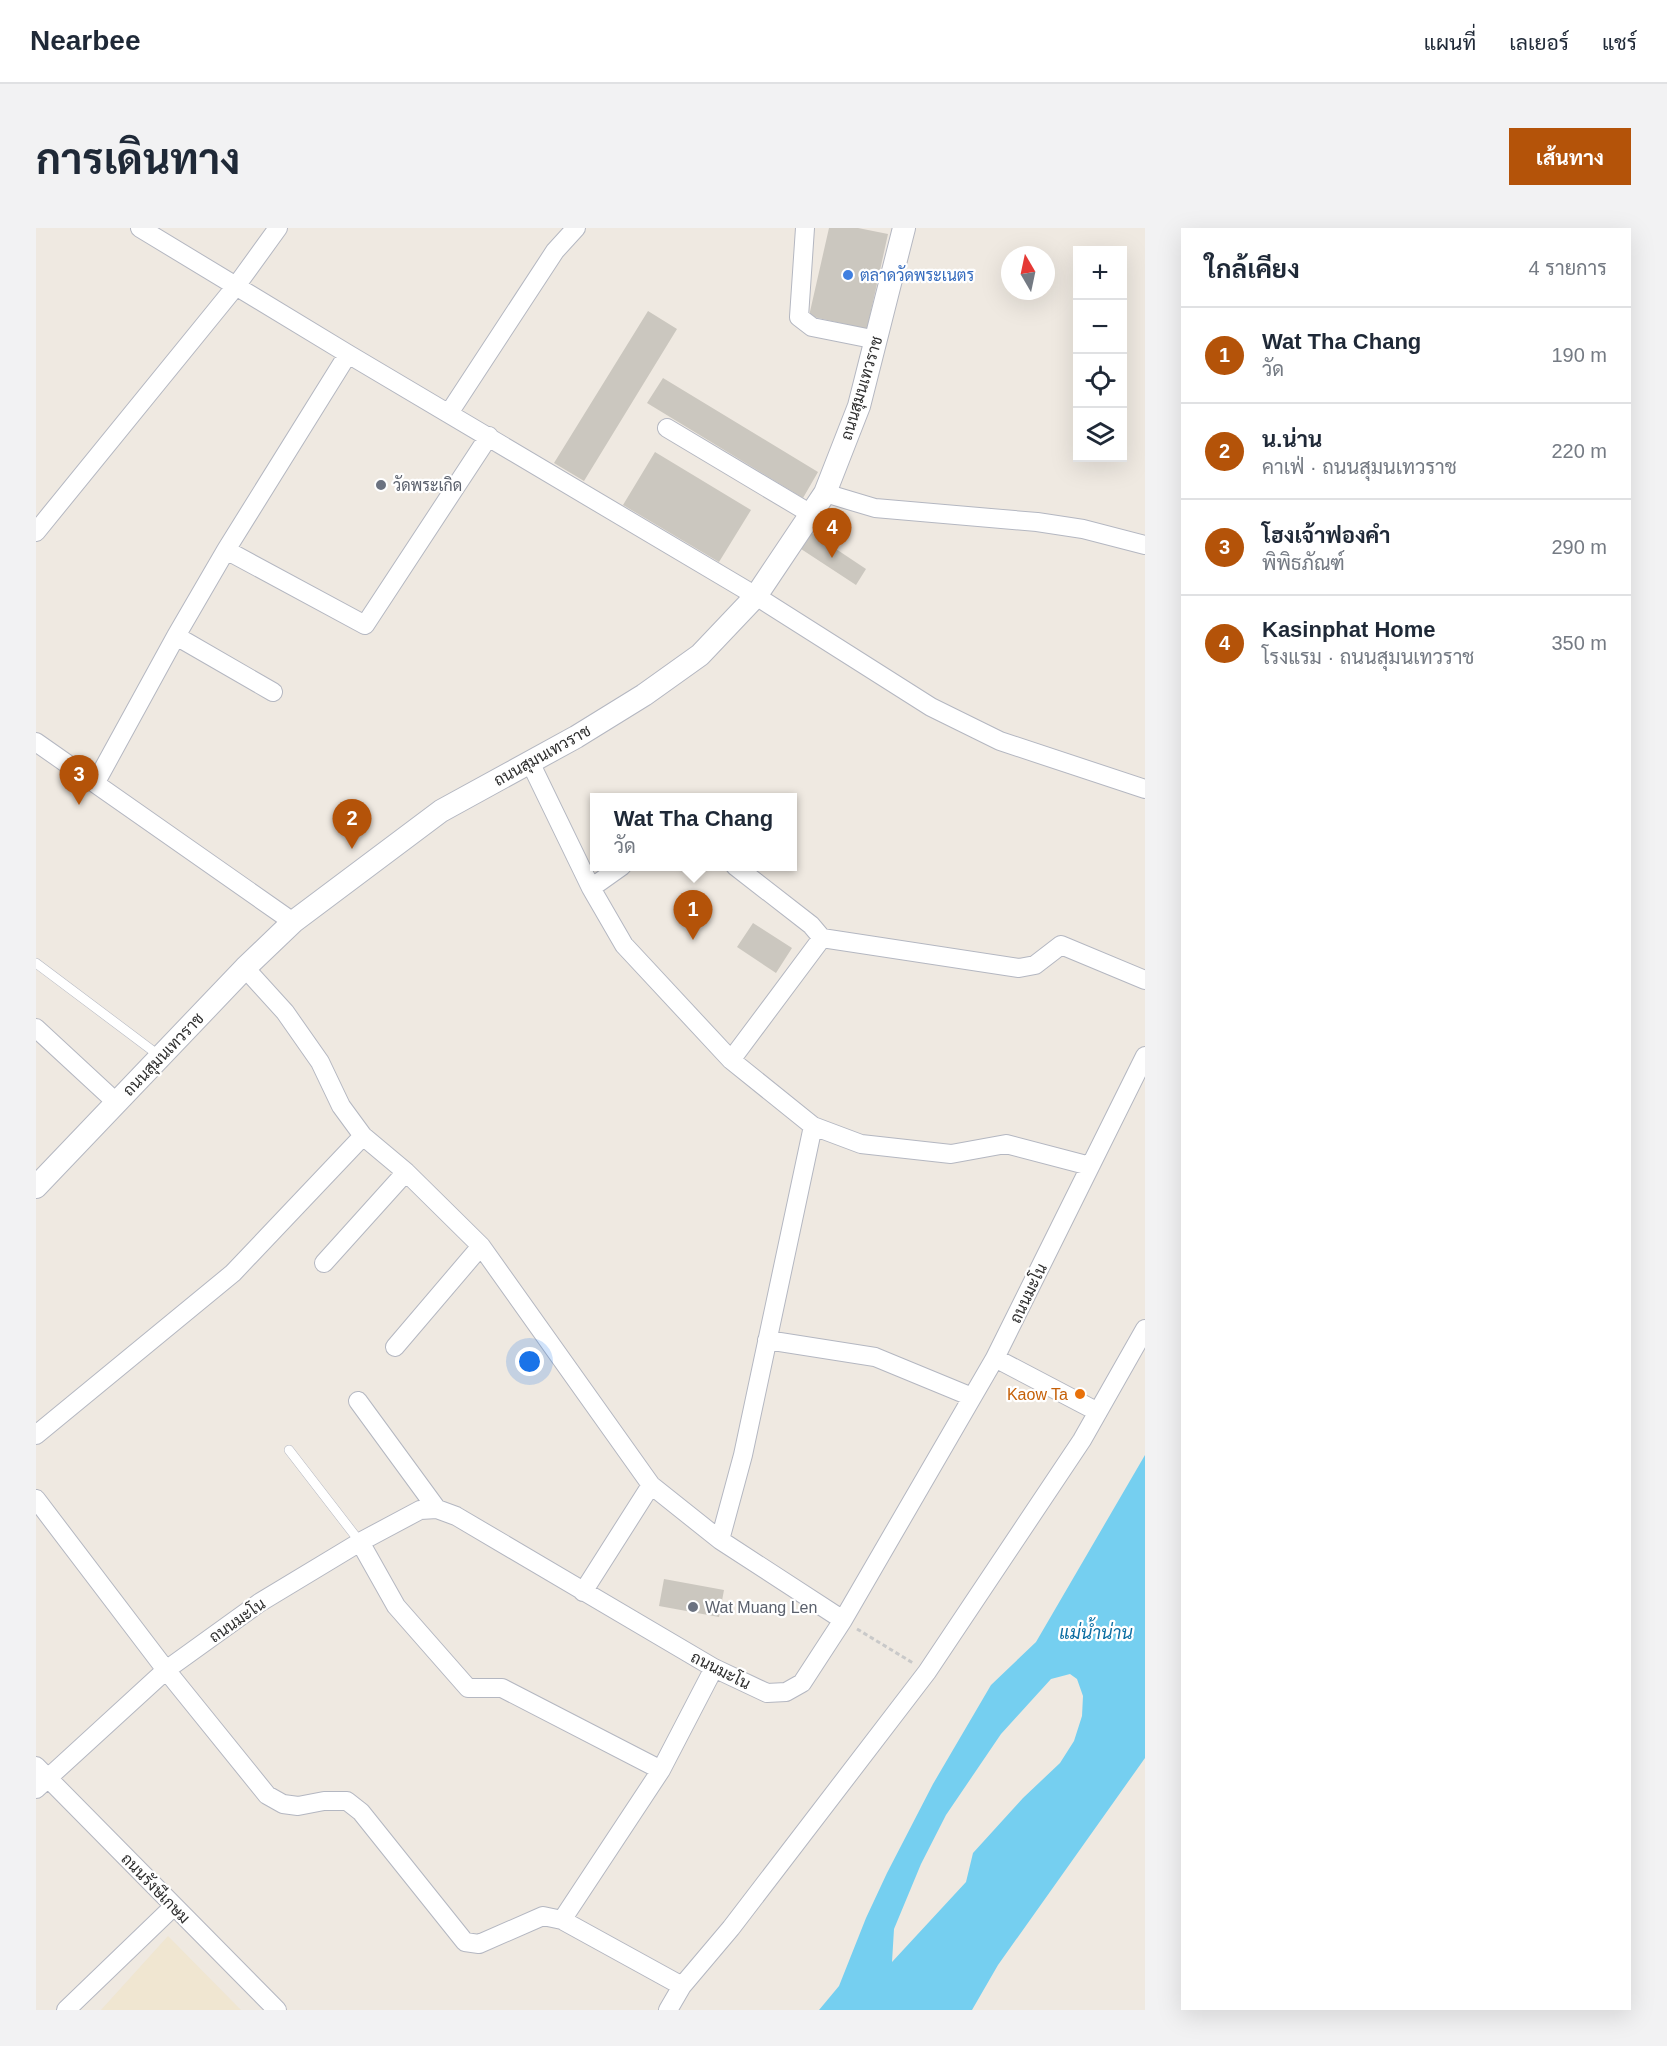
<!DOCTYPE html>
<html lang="th">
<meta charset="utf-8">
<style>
body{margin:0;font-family:Helvetica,Sarabun,sans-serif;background:#f2f2f3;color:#1f2937}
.controls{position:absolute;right:18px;top:18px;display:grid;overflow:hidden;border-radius:0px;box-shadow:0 6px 24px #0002}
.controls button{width:54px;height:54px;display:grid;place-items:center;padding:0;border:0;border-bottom:2px solid #e0e1e3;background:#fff;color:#1f2937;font:30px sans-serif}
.compass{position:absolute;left:965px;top:18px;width:54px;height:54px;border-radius:50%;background:#fff;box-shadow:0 6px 24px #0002;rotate:351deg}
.you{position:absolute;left:494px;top:1134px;width:21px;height:21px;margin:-15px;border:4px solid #fff;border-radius:50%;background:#1a73e8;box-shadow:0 0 0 9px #1a73e833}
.badge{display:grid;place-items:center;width:39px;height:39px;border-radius:50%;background:#b45309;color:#fff;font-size:20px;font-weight:700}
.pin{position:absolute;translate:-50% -50px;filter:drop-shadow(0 2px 3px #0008)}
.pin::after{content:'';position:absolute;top:32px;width:21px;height:18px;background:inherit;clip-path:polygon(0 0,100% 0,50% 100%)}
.popup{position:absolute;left:554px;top:565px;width:207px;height:78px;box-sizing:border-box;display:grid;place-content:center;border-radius:0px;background:#fff;filter:drop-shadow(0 2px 4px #0005);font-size:20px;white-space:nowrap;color:#747a83}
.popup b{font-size:22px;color:#1f2937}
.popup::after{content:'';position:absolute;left:50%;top:100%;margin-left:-12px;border:12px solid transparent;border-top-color:#fff}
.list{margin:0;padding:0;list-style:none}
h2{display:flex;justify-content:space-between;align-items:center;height:78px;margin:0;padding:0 24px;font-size:26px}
h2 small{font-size:20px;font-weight:400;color:#747a83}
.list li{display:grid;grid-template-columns:39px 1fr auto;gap:18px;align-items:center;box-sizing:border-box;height:96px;padding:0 24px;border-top:2px solid #e0e1e3}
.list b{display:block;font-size:22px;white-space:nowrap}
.list p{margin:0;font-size:20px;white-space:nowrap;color:#747a83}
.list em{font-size:20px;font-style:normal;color:#747a83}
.icon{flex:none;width:33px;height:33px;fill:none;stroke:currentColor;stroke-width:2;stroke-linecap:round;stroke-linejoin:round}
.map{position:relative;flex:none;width:1109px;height:1782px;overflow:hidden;border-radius:0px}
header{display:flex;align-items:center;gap:36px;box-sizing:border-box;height:84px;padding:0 30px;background:#fff;border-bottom:2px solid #e0e1e3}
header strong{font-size:28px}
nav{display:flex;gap:33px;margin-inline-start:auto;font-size:21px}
.intro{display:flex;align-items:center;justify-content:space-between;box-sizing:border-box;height:144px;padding:0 36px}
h1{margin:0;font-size:42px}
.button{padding:15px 27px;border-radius:0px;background:#b45309;color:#fff;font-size:21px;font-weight:700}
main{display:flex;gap:36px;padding:0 36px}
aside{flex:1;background:#fff;border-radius:0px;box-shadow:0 6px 24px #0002}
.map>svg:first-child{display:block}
.education{fill:#f0e6d1}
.water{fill:#75cff0;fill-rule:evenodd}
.building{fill:#cbc7bf}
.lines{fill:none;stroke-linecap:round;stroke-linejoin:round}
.service-casing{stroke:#b4b7c1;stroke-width:10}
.minor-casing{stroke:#b4b7c1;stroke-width:20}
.tertiary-casing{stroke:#b4b7c1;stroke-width:24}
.path{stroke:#c9c9c9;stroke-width:3;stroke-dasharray:4.5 3;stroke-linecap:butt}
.service{stroke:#fff;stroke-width:9}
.minor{stroke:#fff;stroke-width:18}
.tertiary{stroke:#fff;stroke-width:22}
.shop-dot{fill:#3f7fe0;stroke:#fff;stroke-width:2}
.worship-dot{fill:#6b7280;stroke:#fff;stroke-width:2}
.food-dot{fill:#e8710a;stroke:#fff;stroke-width:2}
.labels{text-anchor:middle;stroke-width:4.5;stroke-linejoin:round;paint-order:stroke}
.shop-label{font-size:16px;fill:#366cbe;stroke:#fff;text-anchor:start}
.street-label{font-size:16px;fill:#2e2e2e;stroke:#fff}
.worship-label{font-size:16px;fill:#5b616d;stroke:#fff;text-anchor:start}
.food-label{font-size:16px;fill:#c56008;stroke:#fff;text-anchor:end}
.water-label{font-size:18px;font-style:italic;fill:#0d6fa3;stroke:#fff}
</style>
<header>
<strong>Nearbee</strong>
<nav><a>แผนที่</a><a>เลเยอร์</a><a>แชร์</a></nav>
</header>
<div class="intro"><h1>การเดินทาง</h1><a class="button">เส้นทาง</a></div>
<main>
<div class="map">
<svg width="1109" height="1782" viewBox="0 0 1109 1782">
<rect width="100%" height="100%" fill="#efe9e1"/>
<path class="education" d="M132 1708 205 1782H65Z"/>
<path class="water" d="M1109 1227V1530L962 1737 936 1782H783L803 1758 830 1690 851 1645 897 1556 955 1457 1000 1414ZM1034 1446 1041 1451 1047 1468 1046 1488 1038 1513 1024 1535 987 1570 937 1625 930 1654 856 1734 858 1701 885 1636 910 1587 965 1506 1015 1451Z"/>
<path class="building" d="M793 0H822L852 6 831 101 773 88Z
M612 83 641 101 548 253 518 235Z
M627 150 782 244 767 270 611 175Z
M619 224 715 282 683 334 587 277Z
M773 303 830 341 820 357 762 319Z
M717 695 756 720 740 745 701 719Z
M628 1351 688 1362 683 1389 623 1378Z"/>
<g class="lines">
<g class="service-casing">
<path id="service" d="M0 735 125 829
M253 1222 324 1314"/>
</g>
<g class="minor-casing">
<path id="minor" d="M104 0 312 126 720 368 895 479 964 513 1109 561
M769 0 763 89 776 99 841 112
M413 185 519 23 540 0
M631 200 775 286
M789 265 839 280 1001 294 1047 301 1109 317
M0 304 200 58 242 0
M190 322 329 397 453 208
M140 408 237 464
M0 514 257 694
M494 534 555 660 588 717 695 832 777 898 825 916 915 926 970 916 1054 938
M60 554 140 408 190 322 312 126
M699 638 775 697 786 710 983 740 999 737 1025 717 1109 752
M555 660 586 638
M209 740 249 784 284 834 305 878 327 908 370 944 445 1018 615 1257 684 1312 807 1392
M0 800 81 875
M695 832 786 710
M288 1035 370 944
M731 1112 839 1129 936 1169
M359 1119 445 1018
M959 1130 1062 1184
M322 1173 401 1281
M0 1207 197 1045 327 908
M0 1271 130 1442 231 1567 247 1576 262 1578 288 1573H311L325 1584 429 1714 443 1716 507 1688 526 1692 646 1758
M684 1312 707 1227 777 898
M324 1314 360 1378 432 1460H466L625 1542
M547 1364 615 1257
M0 1538 241 1782
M0 1561 130 1442 223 1375 324 1314 384 1282 401 1281 420 1288 678 1440 731 1465 750 1464 766 1455 807 1392 959 1130 1109 828
M526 1692 625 1542 678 1440
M30 1782 137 1679
M632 1782 646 1758 695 1700 891 1444 1046 1212 1109 1101"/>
</g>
<g class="tertiary-casing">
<path id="tertiary" d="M0 959 209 740 257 694 405 583 540 509 608 467 664 427 720 368 789 265 823 178 868 0"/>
</g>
<path class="path" d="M821 1401 877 1435"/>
<use href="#service" class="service"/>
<use href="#minor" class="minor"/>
<use href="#tertiary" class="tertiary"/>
</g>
<circle class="shop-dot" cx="812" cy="47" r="6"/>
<g class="worship-dot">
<circle cx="345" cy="257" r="6"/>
<circle cx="657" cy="1379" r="6"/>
</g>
<circle class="food-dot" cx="1044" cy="1166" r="6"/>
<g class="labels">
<g class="shop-label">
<text x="824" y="53">ตลาดวัดพระเนตร</text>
</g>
<g class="street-label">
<text transform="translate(825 160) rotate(-73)" y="6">ถนนสุมนเทวราช</text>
<text transform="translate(506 527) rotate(-29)" y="6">ถนนสุมนเทวราช</text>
<text transform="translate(127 826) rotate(-46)" y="6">ถนนสุมนเทวราช</text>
<text transform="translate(992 1065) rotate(-64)" y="6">ถนนมะโน</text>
<text transform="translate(201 1392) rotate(-35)" y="6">ถนนมะโน</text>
<text transform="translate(685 1442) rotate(27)" y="6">ถนนมะโน</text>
<text transform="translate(120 1660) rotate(46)" y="6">ถนนรังษีเกษม</text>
</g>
<g class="worship-label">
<text x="357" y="263">วัดพระเกิด</text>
<text x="669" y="1385">Wat Muang Len</text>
</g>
<g class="food-label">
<text x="1032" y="1172">Kaow Ta</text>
</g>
<g class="water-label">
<text x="1060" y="1411">แม่น้ำน่าน</text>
</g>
</g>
</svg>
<div class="controls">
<button>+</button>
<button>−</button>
<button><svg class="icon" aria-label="locate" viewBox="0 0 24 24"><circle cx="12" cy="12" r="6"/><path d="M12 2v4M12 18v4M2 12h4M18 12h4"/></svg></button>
<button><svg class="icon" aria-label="layers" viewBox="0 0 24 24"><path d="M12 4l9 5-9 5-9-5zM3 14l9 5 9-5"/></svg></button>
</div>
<svg class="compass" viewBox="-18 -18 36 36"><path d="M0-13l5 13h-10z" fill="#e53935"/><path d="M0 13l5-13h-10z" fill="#747a83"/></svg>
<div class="you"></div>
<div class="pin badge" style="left:657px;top:712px">1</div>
<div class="popup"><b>Wat Tha Chang</b>วัด</div>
<div class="pin badge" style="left:316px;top:621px">2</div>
<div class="pin badge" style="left:43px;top:577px">3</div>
<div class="pin badge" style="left:796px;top:330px">4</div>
</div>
<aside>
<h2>ใกล้เคียง<small>4 รายการ</small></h2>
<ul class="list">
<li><span class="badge">1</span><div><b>Wat Tha Chang</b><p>วัด</p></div><em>190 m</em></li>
<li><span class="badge">2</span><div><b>น.น่าน</b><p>คาเฟ่ · ถนนสุมนเทวราช</p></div><em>220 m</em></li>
<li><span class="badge">3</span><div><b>โฮงเจ้าฟองคำ</b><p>พิพิธภัณฑ์</p></div><em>290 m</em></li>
<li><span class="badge">4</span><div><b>Kasinphat Home</b><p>โรงแรม · ถนนสุมนเทวราช</p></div><em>350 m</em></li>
</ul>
</aside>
</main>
